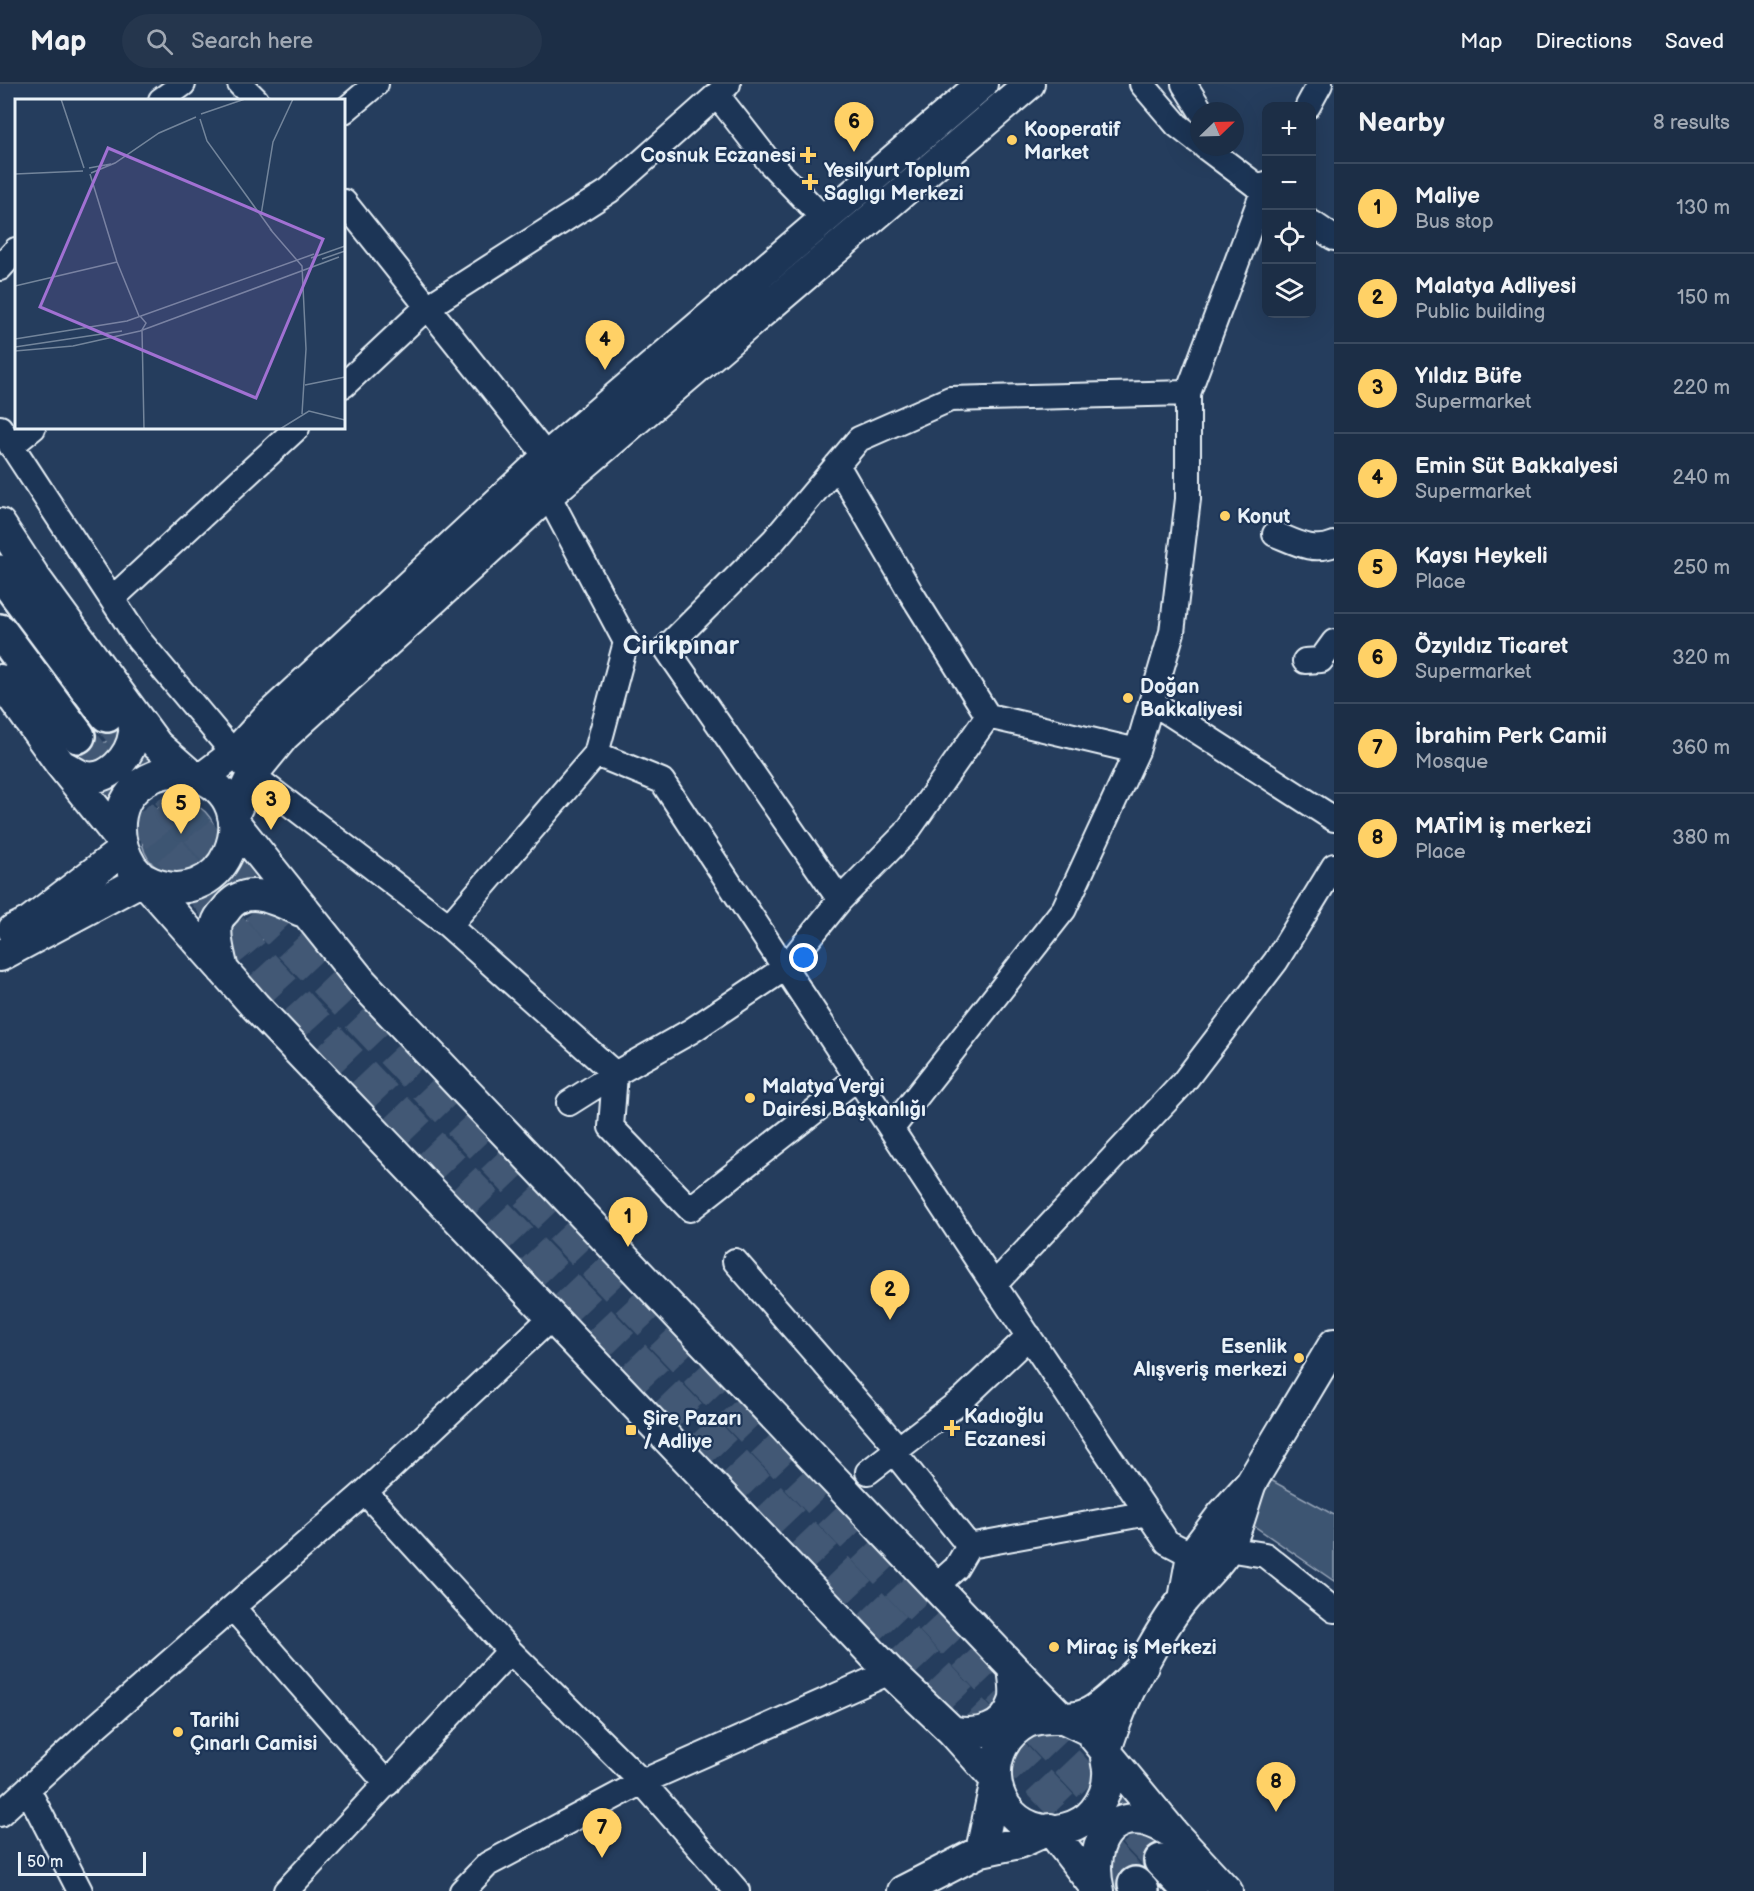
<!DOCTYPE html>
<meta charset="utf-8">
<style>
body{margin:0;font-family:"Balsamiq Sans",sans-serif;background:#25364d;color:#f1f3f6}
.controls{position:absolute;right:18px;top:18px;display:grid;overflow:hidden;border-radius:12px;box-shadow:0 6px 24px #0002}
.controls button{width:54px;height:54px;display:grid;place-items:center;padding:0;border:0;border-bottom:2px solid #3a4a5f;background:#1c2e46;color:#f1f3f6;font:30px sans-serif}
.compass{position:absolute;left:1190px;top:18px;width:54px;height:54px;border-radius:50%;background:#1c2e46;box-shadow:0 6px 24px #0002;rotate:67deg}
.scale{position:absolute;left:18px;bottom:15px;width:128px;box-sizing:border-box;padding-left:6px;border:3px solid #e8f1f8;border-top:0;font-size:16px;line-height:21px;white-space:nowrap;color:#e8f1f8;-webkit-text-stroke:4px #1d3557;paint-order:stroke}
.you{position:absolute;left:804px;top:874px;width:21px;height:21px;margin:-15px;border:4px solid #fff;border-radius:50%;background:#1a73e8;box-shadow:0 0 0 9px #1a73e833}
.badge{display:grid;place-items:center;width:39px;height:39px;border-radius:50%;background:#ffd166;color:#111;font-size:20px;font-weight:700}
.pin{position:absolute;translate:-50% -50px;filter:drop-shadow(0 2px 3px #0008)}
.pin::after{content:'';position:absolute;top:32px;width:21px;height:18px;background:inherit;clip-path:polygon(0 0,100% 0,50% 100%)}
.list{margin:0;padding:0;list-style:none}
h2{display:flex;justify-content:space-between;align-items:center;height:78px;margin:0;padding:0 24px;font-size:26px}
h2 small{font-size:20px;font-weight:400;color:#a0a8b3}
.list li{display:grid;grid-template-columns:39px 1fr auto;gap:18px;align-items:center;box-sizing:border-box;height:90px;padding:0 24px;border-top:2px solid #3a4a5f}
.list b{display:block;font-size:22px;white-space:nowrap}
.list p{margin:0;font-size:20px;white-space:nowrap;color:#a0a8b3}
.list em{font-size:20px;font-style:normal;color:#a0a8b3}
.icon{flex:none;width:33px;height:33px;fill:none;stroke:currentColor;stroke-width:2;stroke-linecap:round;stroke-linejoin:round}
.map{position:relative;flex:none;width:1334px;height:1807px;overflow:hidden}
header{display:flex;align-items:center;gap:36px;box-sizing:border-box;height:84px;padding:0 30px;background:#1c2e46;border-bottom:2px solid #3a4a5f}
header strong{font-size:28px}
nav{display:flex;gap:33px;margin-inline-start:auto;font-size:21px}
.search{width:420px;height:54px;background:#25364d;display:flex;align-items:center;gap:15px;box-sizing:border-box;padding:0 21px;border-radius:33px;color:#a0a8b3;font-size:22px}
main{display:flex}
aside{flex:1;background:#1c2e46}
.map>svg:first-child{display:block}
.green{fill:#3e5472;stroke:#93a2b5;stroke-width:1.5}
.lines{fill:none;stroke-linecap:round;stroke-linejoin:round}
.highway-tunnel{stroke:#425874;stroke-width:33;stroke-dasharray:33 16;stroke-linecap:butt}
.minor-casing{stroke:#e8f1f8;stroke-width:28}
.major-casing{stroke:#e8f1f8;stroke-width:34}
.highway-casing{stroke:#e8f1f8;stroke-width:38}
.minor{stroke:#1d3557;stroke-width:24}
.major{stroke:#1d3557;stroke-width:30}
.highway{stroke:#1d3557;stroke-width:33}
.poi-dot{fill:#ffd166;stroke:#1d3557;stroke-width:2}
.labels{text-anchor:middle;stroke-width:4.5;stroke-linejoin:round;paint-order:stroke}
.poi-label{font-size:20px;font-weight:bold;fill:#e8f1f8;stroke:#1d3557;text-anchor:start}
.district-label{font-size:26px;font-weight:bold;fill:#e8f1f8;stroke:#1d3557}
.inset-road{fill:none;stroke:#73859b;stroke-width:1.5}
.view{fill:#a171d3;fill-opacity:0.15;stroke:#a171d3;stroke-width:3}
.inset-edge{fill:none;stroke:#e8f1f8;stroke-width:3}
</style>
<header>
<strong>Map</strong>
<div class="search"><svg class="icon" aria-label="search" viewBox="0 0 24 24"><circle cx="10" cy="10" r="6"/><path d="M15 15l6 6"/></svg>Search here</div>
<nav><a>Map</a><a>Directions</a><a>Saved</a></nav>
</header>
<main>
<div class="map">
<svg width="1334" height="1807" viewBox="0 0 1334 1807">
<rect width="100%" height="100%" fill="#253d5d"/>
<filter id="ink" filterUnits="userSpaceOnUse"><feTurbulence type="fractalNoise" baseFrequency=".0167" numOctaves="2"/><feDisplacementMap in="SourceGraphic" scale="12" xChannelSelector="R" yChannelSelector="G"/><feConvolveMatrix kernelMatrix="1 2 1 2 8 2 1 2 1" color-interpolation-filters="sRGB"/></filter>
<g filter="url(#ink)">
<path class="green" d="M125 643 120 674 89 679 83 675Z
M142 754a37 37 0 1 1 74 0a37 37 0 1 1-74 0Z
M259 830 267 831 280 840 243 874C229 856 237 836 259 830Z
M1267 1394 1334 1431V1497L1241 1433Z"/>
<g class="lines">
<path class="highway-tunnel" d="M107 631 278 848 1161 1777
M78 652 254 872 335 961 871 1520 1135 1800"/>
<g class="minor-casing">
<path id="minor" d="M240 0 256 16
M728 0 717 11 770 79 825 136
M1142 0 1177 41 1199 58
M1184 0 1201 27
M161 16 183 0
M1308 22 1320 0
M344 27 376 0
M1205 63 1266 109
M344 118 547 373 548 411 626 558 596 670 449 842
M1312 139 1334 154
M0 184 16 166
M344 301 426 224 609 107 717 11
M0 344 138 555 252 691 449 842 615 990 691 947 785 884 662 697 596 670
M11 362 33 344
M837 381 911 509 988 632
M1275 450C1295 458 1313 469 1334 460
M113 514 297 344
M1305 577 1321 576 1334 558
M1152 618 1334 735
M1334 782 1276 877 1183 999 994 1201 1167 1458 1192 1471 1227 1465 1265 1471 1334 1526
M840 816 906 749 988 632 1137 667
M615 990 611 1043 690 1125 858 993
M569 1019 615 990
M892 1044 1064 825 1137 667 1172 548 1188 415V309
M735 1177 898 1364
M994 1201 785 884 840 816 666 564 774 456 859 355 950 315 1188 309 1266 100
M894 1368 969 1462
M868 1388 964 1314 1029 1252
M365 1408 510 1567 642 1698 737 1807
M937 1501 956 1484 969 1462 1148 1429
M233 1524 387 1700
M28 1706 80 1807
M0 1730 85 1652 365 1408 552 1233
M286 1807 510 1567
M462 1807 488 1780 642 1698 890 1588"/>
</g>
<g class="major-casing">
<path id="major" d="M0 440 36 495 157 661 190 690
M0 596 61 681 120 755
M61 681C68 684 75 689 82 692 108 700 131 672 134 649 135 641 130 629 128 621
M202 694 235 669 265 636 547 373 982 0
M233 732 252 691 284 652 548 411 1029 0
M234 738 362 898 1013 1584 1061 1633 1088 1646 1174 1750 1227 1807
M144 795C224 837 272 717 196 692 182 687 168 686 155 692 115 708 112 750 132 783L255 922 890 1588 952 1647 996 1696
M13 846 29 838 122 767
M0 872 144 795
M223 886C220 872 214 853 217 839 218 835 222 830 225 827 245 798 275 815 301 827
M1184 1515 1192 1471 1222 1431 1251 1399 1334 1260
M1143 1582C1130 1595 1100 1626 1084 1631 1065 1638 1044 1629 1026 1639 983 1662 987 1726 1032 1743 1053 1751 1080 1744 1094 1727 1104 1715 1109 1700 1108 1685 1107 1679 1105 1673 1106 1667 1110 1652 1117 1635 1123 1620 1136 1591 1164 1539 1184 1515 1198 1498 1214 1485 1226 1467 1238 1447 1243 1420 1251 1399
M952 1647C978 1653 1005 1646 1014 1618 1017 1608 1014 1594 1013 1584
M1050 1745 1098 1807
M981 1767 996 1696
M903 1807 981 1767 1019 1759 1050 1745
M1099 1807C1086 1755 1117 1714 1169 1747"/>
</g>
<g class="highway-casing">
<path id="highway" d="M0 488 107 631
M0 547 78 652
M1161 1777 1190 1807
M1135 1800 1142 1807"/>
</g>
<use href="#minor" class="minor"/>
<use href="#major" class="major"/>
<use href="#highway" class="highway"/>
</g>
</g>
<g class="poi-dot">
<circle cx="1012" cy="56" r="6"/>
<path d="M805 62h6v6h6v6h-6v6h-6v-6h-6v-6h6z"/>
<path d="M807 89h6v6h6v6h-6v6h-6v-6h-6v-6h6z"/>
<circle cx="1225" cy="432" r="6"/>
<circle cx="1128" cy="614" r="6"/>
<circle cx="750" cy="1014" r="6"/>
<circle cx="1299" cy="1274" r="6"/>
<path d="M949 1335h6v6h6v6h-6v6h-6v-6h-6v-6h6z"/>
<rect x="625" y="1340" width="12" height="12" rx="3"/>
<circle cx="1054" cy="1563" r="6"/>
<circle cx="178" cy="1648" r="6"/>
</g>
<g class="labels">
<g class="poi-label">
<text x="1024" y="52">Kooperatif<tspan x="1024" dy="23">Market</tspan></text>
<text x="796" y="78" text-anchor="end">Cosnuk Eczanesi</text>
<text x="824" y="93">Yesilyurt Toplum<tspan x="824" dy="23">Saglıgı Merkezi</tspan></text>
<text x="1237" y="439">Konut</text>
<text x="1140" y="609">Doğan<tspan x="1140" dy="23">Bakkaliyesi</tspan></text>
<text x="762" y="1009">Malatya Vergi<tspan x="762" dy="23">Dairesi Başkanlığı</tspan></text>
<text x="1287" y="1269" text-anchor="end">Esenlik<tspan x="1287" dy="23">Alışveriş merkezi</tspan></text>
<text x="964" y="1339">Kadıoğlu<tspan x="964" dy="23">Eczanesi</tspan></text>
<text x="643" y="1341">Şire Pazarı<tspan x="643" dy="23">/ Adliye</tspan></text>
<text x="1066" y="1570">Miraç iş Merkezi</text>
<text x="190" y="1643">Tarihi<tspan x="190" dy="23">Çınarlı Camisi</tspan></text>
</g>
<g class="district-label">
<text x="681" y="570">Cirikpınar</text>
</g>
</g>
<g transform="translate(15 15)">
<rect width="330" height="330" fill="#253d5d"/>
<path class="inset-road" d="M46 0 69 69M186 15 230 0M185 20 192 42 257 132M74 69 96 65M76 74 100 64 144 34 181 18M0 75 68 72M75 75 102 163 124 217M246 116 258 43 278 0M255 130 287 167 291 250 287 315M296 159 330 147M307 160 330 152M0 187 102 163M125 217 131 224 127 231 129 330M0 240 112 222 299 155M0 248 107 232M0 252 58 247 125 232 324 158M290 286 330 278M265 330 294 312 330 321"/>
<path class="view" d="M93 49 308 140 241 299 25 208Z"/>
<rect width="330" height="330" class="inset-edge"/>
</g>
</svg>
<div class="controls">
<button>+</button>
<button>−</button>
<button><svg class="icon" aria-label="locate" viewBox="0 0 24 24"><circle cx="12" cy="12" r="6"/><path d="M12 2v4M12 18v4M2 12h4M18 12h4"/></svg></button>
<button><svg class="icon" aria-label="layers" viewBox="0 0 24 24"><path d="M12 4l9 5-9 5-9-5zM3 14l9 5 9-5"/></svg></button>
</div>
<svg class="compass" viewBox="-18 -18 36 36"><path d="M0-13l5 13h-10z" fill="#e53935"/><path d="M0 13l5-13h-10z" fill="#a0a8b3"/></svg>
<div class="scale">50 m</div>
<div class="you"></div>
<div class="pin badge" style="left:628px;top:1163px">1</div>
<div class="pin badge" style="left:890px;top:1236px">2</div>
<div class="pin badge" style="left:271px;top:746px">3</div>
<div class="pin badge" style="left:605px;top:286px">4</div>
<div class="pin badge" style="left:181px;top:750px">5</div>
<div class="pin badge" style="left:854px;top:68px">6</div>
<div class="pin badge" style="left:602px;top:1774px">7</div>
<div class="pin badge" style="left:1276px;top:1728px">8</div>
</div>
<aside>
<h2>Nearby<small>8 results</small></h2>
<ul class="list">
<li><span class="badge">1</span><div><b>Maliye</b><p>Bus stop</p></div><em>130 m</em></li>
<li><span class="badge">2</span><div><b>Malatya Adliyesi</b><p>Public building</p></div><em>150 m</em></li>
<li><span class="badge">3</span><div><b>Yıldız Büfe</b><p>Supermarket</p></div><em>220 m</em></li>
<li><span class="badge">4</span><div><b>Emin Süt Bakkalyesi</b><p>Supermarket</p></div><em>240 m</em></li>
<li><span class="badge">5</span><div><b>Kaysı Heykeli</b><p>Place</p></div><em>250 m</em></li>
<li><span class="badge">6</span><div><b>Özyıldız Ticaret</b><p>Supermarket</p></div><em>320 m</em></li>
<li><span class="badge">7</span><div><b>İbrahim Perk Camii</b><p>Mosque</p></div><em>360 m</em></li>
<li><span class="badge">8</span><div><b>MATİM iş merkezi</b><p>Place</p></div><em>380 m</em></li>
</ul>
</aside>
</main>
